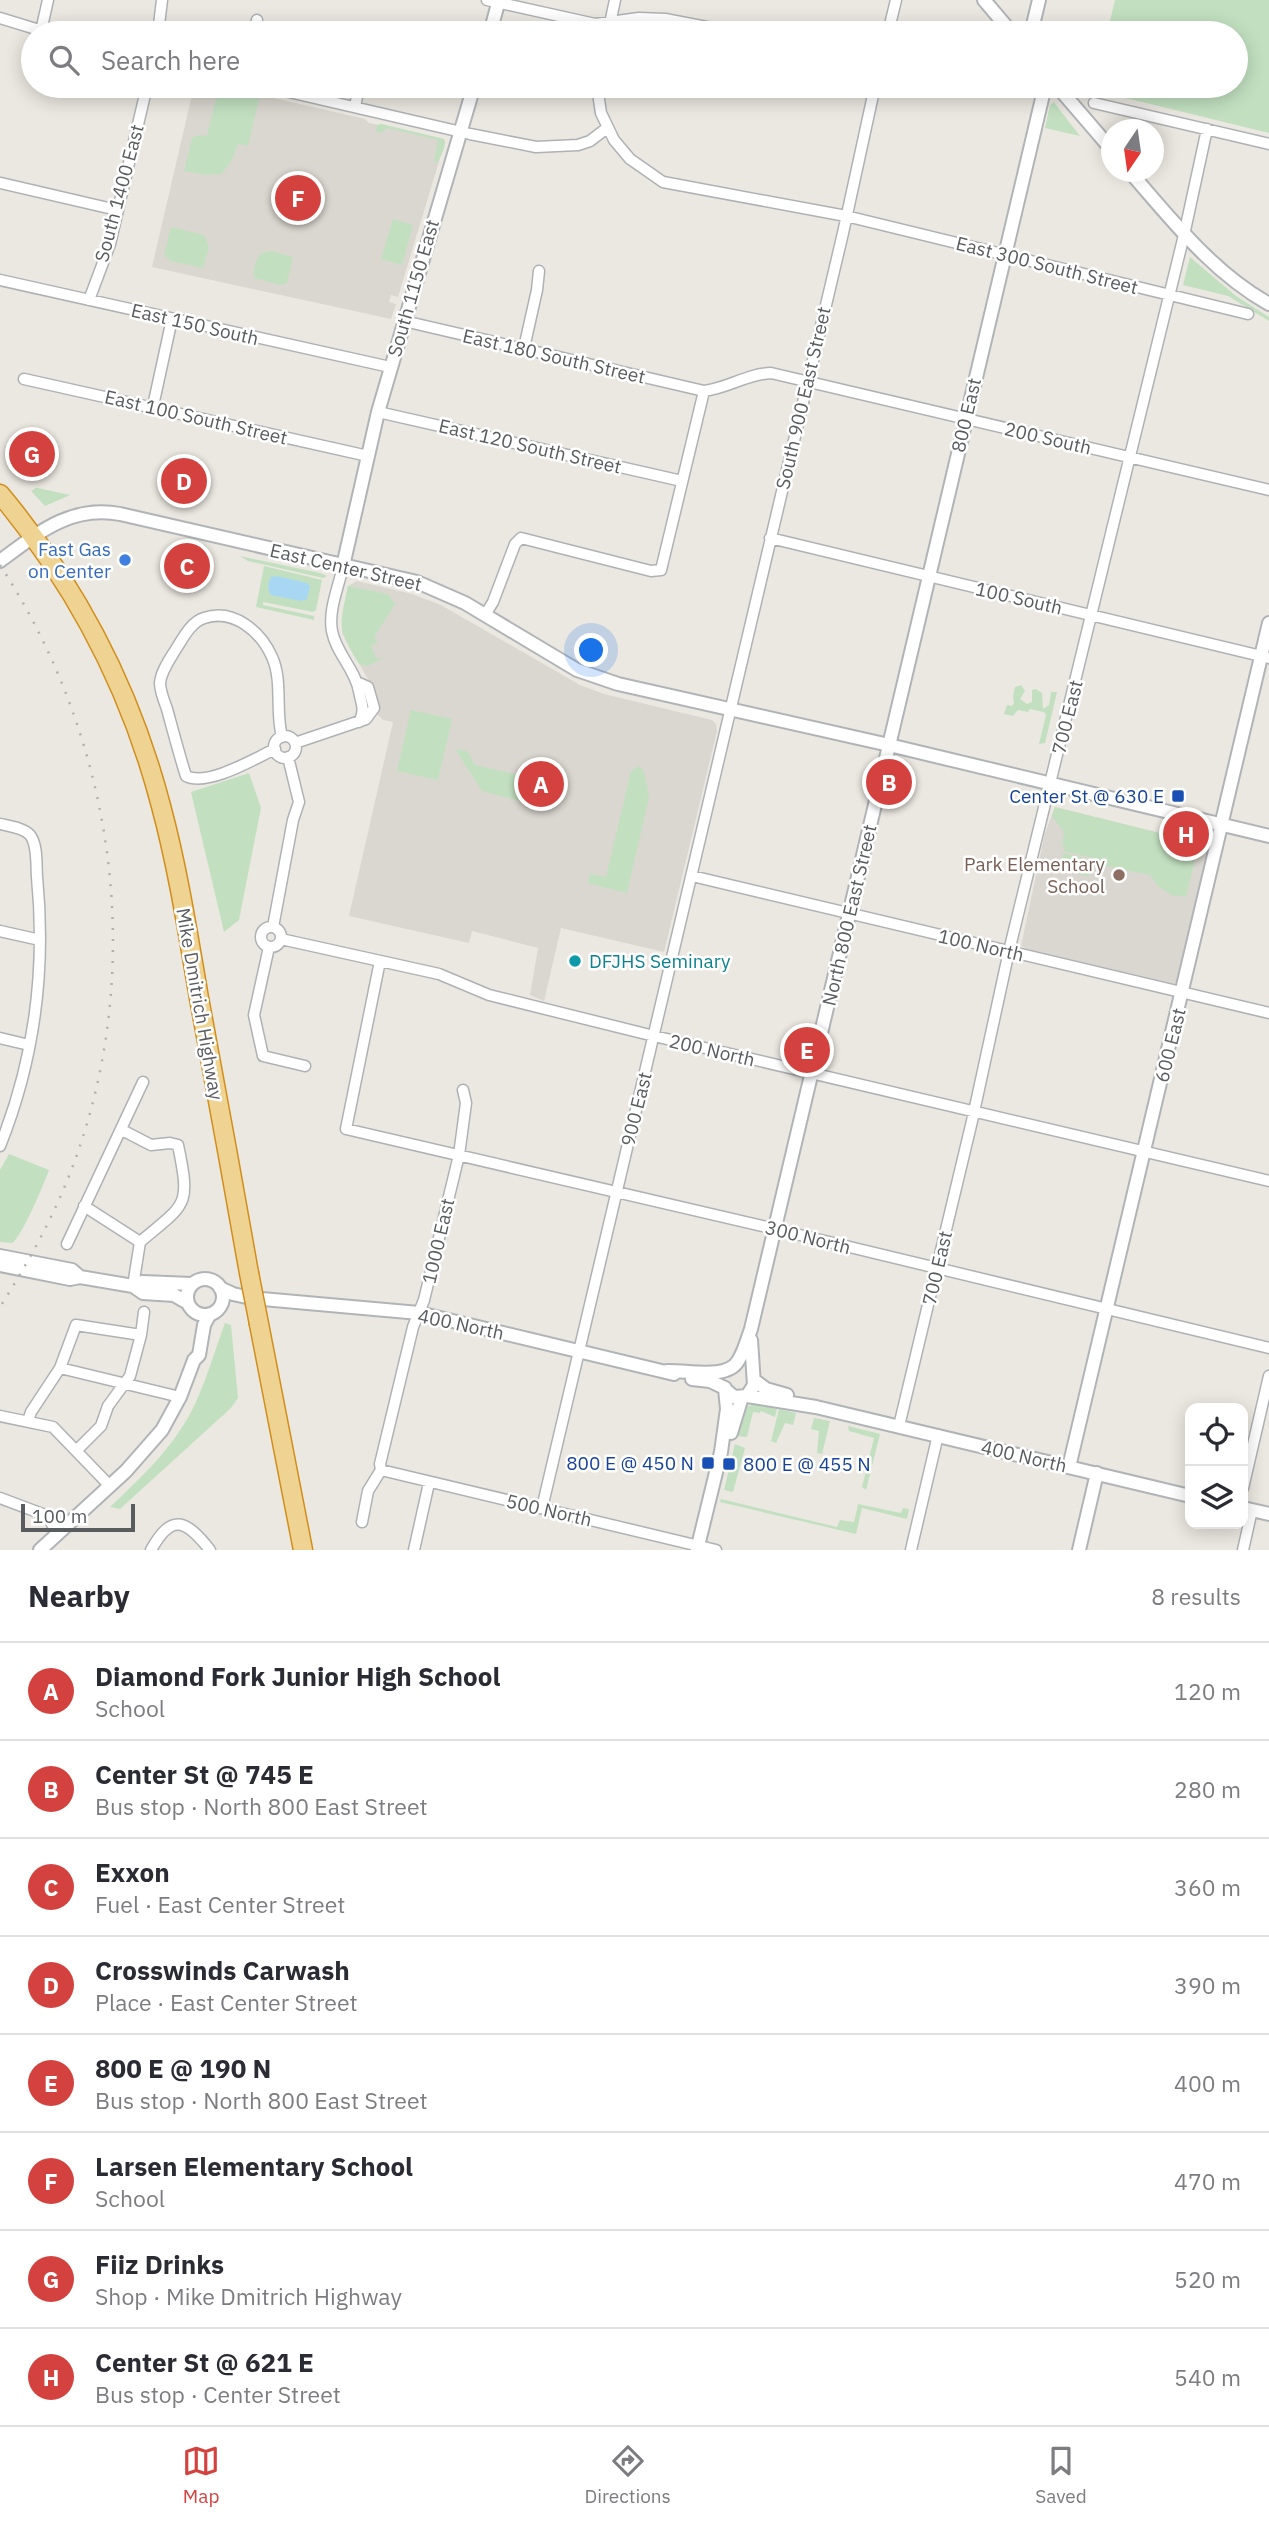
<!DOCTYPE html>
<meta charset="utf-8">
<style>
body{margin:0;font-family:"IBM Plex Sans",sans-serif;background:#f2f2f3;color:#2b2b33}
.controls{position:absolute;right:21px;bottom:21px;display:grid;overflow:hidden;border-radius:14px;box-shadow:0 4px 18px #0003}
.controls button{width:63px;height:63px;display:grid;place-items:center;padding:0;border:0;border-bottom:2px solid #e1e1e2;background:#fff;color:#2b2b33;font:35px sans-serif}
.compass{position:absolute;left:1101px;top:119px;width:63px;height:63px;border-radius:50%;background:#fff;box-shadow:0 4px 18px #0003;rotate:193deg}
.scale{position:absolute;left:21px;bottom:18px;width:114px;box-sizing:border-box;padding-left:7px;border:4px solid #5a5d60;border-top:0;font-size:19px;line-height:24px;white-space:nowrap;color:#5a5d60;-webkit-text-stroke:5px #fff;paint-order:stroke}
.you{position:absolute;left:592px;top:651px;width:24px;height:24px;margin:-18px;border:5px solid #fff;border-radius:50%;background:#1a73e8;box-shadow:0 0 0 10px #1a73e833}
.badge{display:grid;place-items:center;width:46px;height:46px;border-radius:50%;background:#d3423f;color:#fff;font-size:23px;font-weight:700}
.pin{position:absolute;translate:-50% -50%;border:4px solid #fff;box-shadow:0 2px 7px #0006}
.list{margin:0;padding:0;list-style:none}
h2{display:flex;justify-content:space-between;align-items:center;height:91px;margin:0;padding:0 28px;font-size:30px}
h2 small{font-size:23px;font-weight:400;color:#7c7c81}
.list li{display:grid;grid-template-columns:46px 1fr auto;gap:21px;align-items:center;box-sizing:border-box;height:98px;padding:0 28px;border-top:2px solid #e1e1e2}
.list b{display:block;font-size:26px;white-space:nowrap}
.list p{margin:0;font-size:23px;white-space:nowrap;color:#7c7c81}
.list em{font-size:23px;font-style:normal;color:#7c7c81}
.icon{flex:none;width:38px;height:38px;fill:none;stroke:currentColor;stroke-width:2;stroke-linecap:round;stroke-linejoin:round}
.map{position:relative;flex:none;width:1269px;height:1550px;overflow:hidden}
.search{position:absolute;background:#fff;box-shadow:0 4px 18px #0003;left:21px;right:21px;top:21px;height:77px;display:flex;align-items:center;gap:18px;box-sizing:border-box;padding:0 24px;border-radius:38px;color:#7c7c81;font-size:26px}
.sheet{height:875px;background:#fff}
nav{display:flex;justify-content:space-around;align-items:center;box-sizing:border-box;height:98px;border-top:2px solid #e1e1e2;background:#fff;font-size:19px;color:#7c7c81}
nav a{display:grid;justify-items:center;gap:4px}
nav .on{color:#d3423f}
.map>svg:first-child{display:block}
.education{fill:#dad7d0}
.green{fill:#c2e0c0}
.water{fill:#a8d7f4}
.lines{fill:none;stroke-linecap:round;stroke-linejoin:round}
.street-casing{stroke:#afb2b5;stroke-width:13}
.secondary-casing{stroke:#b1b4b7;stroke-width:16}
.highway-casing{stroke:#d18e1b;stroke-width:21}
.street{stroke:#fff;stroke-width:10}
.secondary{stroke:#fff;stroke-width:12}
.highway{stroke:#efd393;stroke-width:18}
.rail{stroke:#afb0b0;stroke-width:2.5;stroke-dasharray:2 9;stroke-linecap:butt}
.highway-bridge-casing{stroke:#d18e1b;stroke-width:21;stroke-linecap:butt}
.highway-bridge{stroke:#efd393;stroke-width:18}
.shop-dot{fill:#3f7fe0;stroke:#fff;stroke-width:2.5}
.transit-dot{fill:#1a4fb4;stroke:#fff;stroke-width:2.5}
.education-dot{fill:#8d6e63;stroke:#fff;stroke-width:2.5}
.culture-dot{fill:#0f9aa8;stroke:#fff;stroke-width:2.5}
.labels{text-anchor:middle;stroke-width:5;stroke-linejoin:round;paint-order:stroke}
.street-label{font-size:19px;fill:#5a5d60;stroke:#fff}
.shop-label{font-size:19px;fill:#366cbe;stroke:#fff;text-anchor:end}
.transit-label{font-size:19px;fill:#164399;stroke:#fff;text-anchor:end}
.education-label{font-size:19px;fill:#785e54;stroke:#fff;text-anchor:end}
.culture-label{font-size:19px;fill:#0d838f;stroke:#fff;text-anchor:start}
</style>
<div class="map">
<svg width="1269" height="1550" viewBox="0 0 1269 1550">
<rect width="100%" height="100%" fill="#ebe8e1"/>
<path class="education" d="M194 86H222L365 119 369 123 379 125 381 124 444 139 445 142 398 297 391 295 389 302 396 304 391 319 152 267Z
M357 581 412 594 441 605 580 685 604 694 712 720 716 724 717 731 664 952 561 928 544 1001 530 995 538 948 472 931 469 943 349 916 393 722 383 720 376 713 377 702 374 690 342 633V618L348 586Z
M1055 807 1205 844 1209 851 1178 981 1175 984 1027 949 1021 946 1045 833Z"/>
<path class="green" d="M1115 0H1269V133L1093 90 1094 86H1236V33H1107Z
M219 86 260 95 248 146 238 144 231 162 221 174 206 175 184 171 192 138 198 135 207 136Z
M1054 102 1056 105 1080 136 1045 128 1050 105Z
M381 124 444 139C447 147 440 157 437 163L434 161 438 140 387 128 381 133 376 132 377 125Z
M393 219 413 225 402 265 381 259Z
M171 227 204 235 209 247 203 268 170 261 164 255Z
M271 251 293 257 287 283 281 285 254 278C253 268 255 262 261 253Z
M1190 257 1236 296 1269 317V321L1228 296 1183 285Z
M36 488H38L70 495 45 506 31 491Z
M240 556 320 573 327 576 323 578 248 561Z
M264 566 322 580 316 610 313 612 263 602V605L314 616V620L256 607Z
M348 586 388 594 395 604 374 637 378 643 371 646 376 658H383L368 666 359 664C337 627 339 628 348 586Z
M1021 685 1025 691 1020 699 1027 704 1032 702V690L1036 689 1042 693 1043 709 1049 705 1051 692H1057L1045 743 1039 744 1046 715 1044 712 1030 709 1028 712 1018 710 1013 716 1004 714 1007 705 1012 706 1014 703 1013 696 1015 687Z
M411 710 452 719 438 780 397 771Z
M455 749 467 751 475 765 528 777 524 795 546 800 544 807 482 791Z
M639 766 644 771 649 797 627 893 591 884 588 882 590 874 606 877 631 771Z
M249 773 261 808 239 920 224 932 191 792Z
M1055 807 1199 843 1186 897 1177 895 1174 897 1158 886 1150 875 1097 864 1093 858 1064 851 1065 847 1062 846 1064 832 1052 816Z
M1063 853 1092 860 1094 863 1092 873 1088 876 1060 869Z
M9 1154 49 1170C45 1182 21 1239 12 1243 9 1243 3 1242 0 1242V1170Z
M225 1323 231 1325 238 1398 231 1408 120 1509 110 1507C143 1476 175 1446 195 1404 207 1378 215 1350 225 1323Z
M755 1404 777 1409 775 1417 761 1411 760 1413 753 1412 747 1437 737 1436 745 1407Z
M779 1409 796 1413 793 1425 785 1423 776 1443 771 1441Z
M814 1418 830 1421 822 1454 817 1453 819 1431 811 1429Z
M848 1426 880 1434 866 1490 862 1487 874 1438 849 1431Z
M735 1444 745 1448 733 1492 724 1490Z
M721 1499 837 1527 840 1520 854 1522 858 1504 901 1513 903 1508 909 1509 907 1519 862 1508 856 1534 720 1502Z"/>
<path class="water" d="M277 576 307 583 310 586 307 599 301 601 271 595C267 589 268 584 271 577Z"/>
<g class="lines">
<g class="street-casing">
<path id="street" d="M487 0 595 24 639 18 665 19 738 33
M0 18 49 33
M41 31 48 0
M158 33 162 0
M254 33 257 20
M608 33 615 0
M888 33 896 0
M263 86 470 134 536 147 578 145 590 141 607 128
M597 86 601 113 614 140 630 159 663 182 846 216 1248 314
M1094 103 1269 144
M355 107 359 86
M1 183 117 210
M0 280 390 367
M89 300 110 244 147 86
M404 321 704 391C728 388 747 374 771 373L1269 490
M524 348 537 290 539 271
M24 379 368 456
M153 406 172 319
M378 412 682 481
M770 538 1269 658
M343 566C339 586 328 610 332 631 336 653 355 669 359 691 361 704 366 709 359 722
M485 615 493 602 515 544 521 538 651 571 661 570 704 391
M274 747a11 11 0 1 1 22 0a11 11 0 1 1-22 0Z
M295 743 366 719 374 708 368 687 359 683
M275 749C254 759 207 787 186 776 179 754 173 731 167 709 164 701 160 691 160 683 161 671 170 659 176 649 183 638 191 622 204 618 234 608 261 632 272 657 283 681 275 711 282 737
M0 824C9 826 24 828 30 835 38 845 36 866 37 877 46 969 34 1061 0 1146
M692 876 1269 1013
M273 927 293 820 299 802 288 757
M261 937a10 10 0 1 1 20 0a10 10 0 1 1-20 0Z
M0 931 40 940
M281 939 439 974 489 995 654 1036 1269 1181
M269 947 254 1015 263 1056 305 1066
M380 961 346 1129 775 1229 1269 1348
M0 1038 29 1045
M122 1130 151 1145 170 1143 178 1145C191 1208 186 1203 140 1242L133 1286
M84 1206 140 1242
M67 1244 143 1082
M60 1368 180 1397
M0 1416 53 1427 110 1486
M28 1421 31 1412 60 1368 76 1325 141 1335
M899 1426 972 1121 1009 951 1184 235 1207 129
M77 1450 101 1426 108 1406 130 1376 141 1335 144 1312
M381 1470 380 1464 413 1327 424 1300 459 1155 466 1103 463 1090
M381 1470 716 1550
M1243 1488 1269 1376
M0 1498 48 1516 57 1534
M542 1508 843 233 875 86
M362 1522 368 1491 381 1470
M151 1550C172 1512 186 1520 210 1550
M414 1550 429 1483
M911 1550 938 1435
M1243 1550 1252 1510"/>
</g>
<g class="secondary-casing">
<path id="secondary" d="M984 0 1012 33
M490 33 499 0
M1031 33 1039 0
M1057 86 1112 150
M1130 172C1172 220 1212 272 1269 304
M0 561C38 533 70 505 120 514L417 582 465 603 577 670 618 684 889 745 1269 836
M343 566 378 412 474 86
M0 1256 72 1270 80 1277
M0 1265 70 1279 80 1277 133 1286 143 1293 174 1295 188 1303
M187 1297a18 18 0 1 1 36 0a18 18 0 1 1-36 0Z
M133 1286 142 1282 192 1284
M220 1288 233 1294 251 1298 419 1313 674 1374
M667 1371C687 1370 727 1380 738 1361 744 1352 747 1340 751 1329L1045 86
M692 1379 710 1381 725 1388
M754 1380 766 1389 787 1395
M726 1390 734 1397 747 1396 816 1407 1190 1496
M747 1396 754 1385 751 1340
M731 1433 742 1397
M1069 1467 1269 623
M1243 1508 1269 1514
M40 1550 126 1471 162 1430 180 1397 194 1360 199 1355 204 1325 210 1314
M697 1550 721 1452 727 1409 725 1389
M1079 1550 1097 1473"/>
</g>
<g class="highway-casing">
<path id="highway" d="M0 494C76 585 131 691 161 806 178 869 188 934 199 998 216 1090 233 1181 249 1273
M259 1324 303 1550"/>
</g>
<use href="#street" class="street"/>
<use href="#secondary" class="secondary"/>
<use href="#highway" class="highway"/>
<path class="rail" d="M0 565C118 746 149 978 67 1181 49 1225 26 1266 0 1307"/>
<g class="highway-bridge-casing">
<path id="highway-bridge" d="M249 1273 259 1324"/>
</g>
<use href="#highway-bridge" class="highway-bridge"/>
</g>
<circle class="shop-dot" cx="125" cy="560" r="7"/>
<g class="transit-dot">
<rect x="1171" y="789" width="14" height="14" rx="3.5"/>
<rect x="701" y="1456" width="14" height="14" rx="3.5"/>
<rect x="722" y="1457" width="14" height="14" rx="3.5"/>
</g>
<circle class="education-dot" cx="1119" cy="875" r="7"/>
<circle class="culture-dot" cx="575" cy="961" r="7"/>
<g class="labels">
<g class="street-label">
<text transform="translate(119 193) rotate(-75)" y="7">South 1400 East</text>
<text transform="translate(1047 265) rotate(14)" y="7">East 300 South Street</text>
<text transform="translate(413 288) rotate(-74)" y="7">South 1150 East</text>
<text transform="translate(195 324) rotate(13)" y="7">East 150 South</text>
<text transform="translate(554 356) rotate(13)" y="7">East 180 South Street</text>
<text transform="translate(803 398) rotate(-77)" y="7">South 900 East Street</text>
<text transform="translate(966 415) rotate(-77)" y="7">800 East</text>
<text transform="translate(196 417) rotate(13)" y="7">East 100 South Street</text>
<text transform="translate(1048 438) rotate(13)" y="7">200 South</text>
<text transform="translate(530 446) rotate(13)" y="7">East 120 South Street</text>
<text transform="translate(346 567) rotate(13)" y="7">East Center Street</text>
<text transform="translate(1019 598) rotate(13)" y="7">100 South</text>
<text transform="translate(1067 717) rotate(-76)" y="7">700 East</text>
<text transform="translate(849 915) rotate(-77)" y="7">North 800 East Street</text>
<text transform="translate(981 945) rotate(13)" y="7">100 North</text>
<text transform="translate(200 1004) rotate(80)" y="7">Mike Dmitrich Highway</text>
<text transform="translate(1170 1045) rotate(-76)" y="7">600 East</text>
<text transform="translate(712 1050) rotate(13)" y="7">200 North</text>
<text transform="translate(636 1109) rotate(-76)" y="7">900 East</text>
<text transform="translate(808 1237) rotate(14)" y="7">300 North</text>
<text transform="translate(438 1241) rotate(-77)" y="7">1000 East</text>
<text transform="translate(937 1268) rotate(-77)" y="7">700 East</text>
<text transform="translate(461 1324) rotate(12)" y="7">400 North</text>
<text transform="translate(1024 1456) rotate(13)" y="7">400 North</text>
<text transform="translate(549 1510) rotate(13)" y="7">500 North</text>
</g>
<g class="shop-label">
<text x="111" y="556">Fast Gas<tspan x="111" dy="22">on Center</tspan></text>
</g>
<g class="transit-label">
<text x="1164" y="803">Center St @ 630 E</text>
<text x="694" y="1470">800 E @ 450 N</text>
<text x="743" y="1471" text-anchor="start">800 E @ 455 N</text>
</g>
<g class="education-label">
<text x="1105" y="871">Park Elementary<tspan x="1105" dy="22">School</tspan></text>
</g>
<g class="culture-label">
<text x="589" y="968">DFJHS Seminary</text>
</g>
</g>
</svg>
<div class="controls">
<button><svg class="icon" aria-label="locate" viewBox="0 0 24 24"><circle cx="12" cy="12" r="6"/><path d="M12 2v4M12 18v4M2 12h4M18 12h4"/></svg></button>
<button><svg class="icon" aria-label="layers" viewBox="0 0 24 24"><path d="M12 4l9 5-9 5-9-5zM3 14l9 5 9-5"/></svg></button>
</div>
<svg class="compass" viewBox="-18 -18 36 36"><path d="M0-13l5 13h-10z" fill="#e53935"/><path d="M0 13l5-13h-10z" fill="#7c7c81"/></svg>
<div class="scale">100 m</div>
<div class="you"></div>
<div class="pin badge" style="left:541px;top:784px">A</div>
<div class="pin badge" style="left:889px;top:782px">B</div>
<div class="pin badge" style="left:187px;top:566px">C</div>
<div class="pin badge" style="left:184px;top:481px">D</div>
<div class="pin badge" style="left:807px;top:1050px">E</div>
<div class="pin badge" style="left:298px;top:198px">F</div>
<div class="pin badge" style="left:32px;top:454px">G</div>
<div class="pin badge" style="left:1186px;top:834px">H</div>
<div class="search"><svg class="icon" aria-label="search" viewBox="0 0 24 24"><circle cx="10" cy="10" r="6"/><path d="M15 15l6 6"/></svg>Search here</div>
</div>
<section class="sheet">
<h2>Nearby<small>8 results</small></h2>
<ul class="list">
<li><span class="badge">A</span><div><b>Diamond Fork Junior High School</b><p>School</p></div><em>120 m</em></li>
<li><span class="badge">B</span><div><b>Center St @ 745 E</b><p>Bus stop · North 800 East Street</p></div><em>280 m</em></li>
<li><span class="badge">C</span><div><b>Exxon</b><p>Fuel · East Center Street</p></div><em>360 m</em></li>
<li><span class="badge">D</span><div><b>Crosswinds Carwash</b><p>Place · East Center Street</p></div><em>390 m</em></li>
<li><span class="badge">E</span><div><b>800 E @ 190 N</b><p>Bus stop · North 800 East Street</p></div><em>400 m</em></li>
<li><span class="badge">F</span><div><b>Larsen Elementary School</b><p>School</p></div><em>470 m</em></li>
<li><span class="badge">G</span><div><b>Fiiz Drinks</b><p>Shop · Mike Dmitrich Highway</p></div><em>520 m</em></li>
<li><span class="badge">H</span><div><b>Center St @ 621 E</b><p>Bus stop · Center Street</p></div><em>540 m</em></li>
</ul>
</section>
<nav>
<a class="on"><svg class="icon" aria-label="map" viewBox="0 0 24 24"><path d="M3 6l6-2 6 2 6-2v14l-6 2-6-2-6 2zM9 4v14M15 6v14"/></svg>Map</a>
<a><svg class="icon" aria-label="directions" viewBox="0 0 24 24"><path d="M12 3l9 9-9 9-9-9zM9 14v-3h6M13 9l2 2-2 2"/></svg>Directions</a>
<a><svg class="icon" aria-label="saved" viewBox="0 0 24 24"><path d="M7 4h10v16l-5-4-5 4z"/></svg>Saved</a>
</nav>
